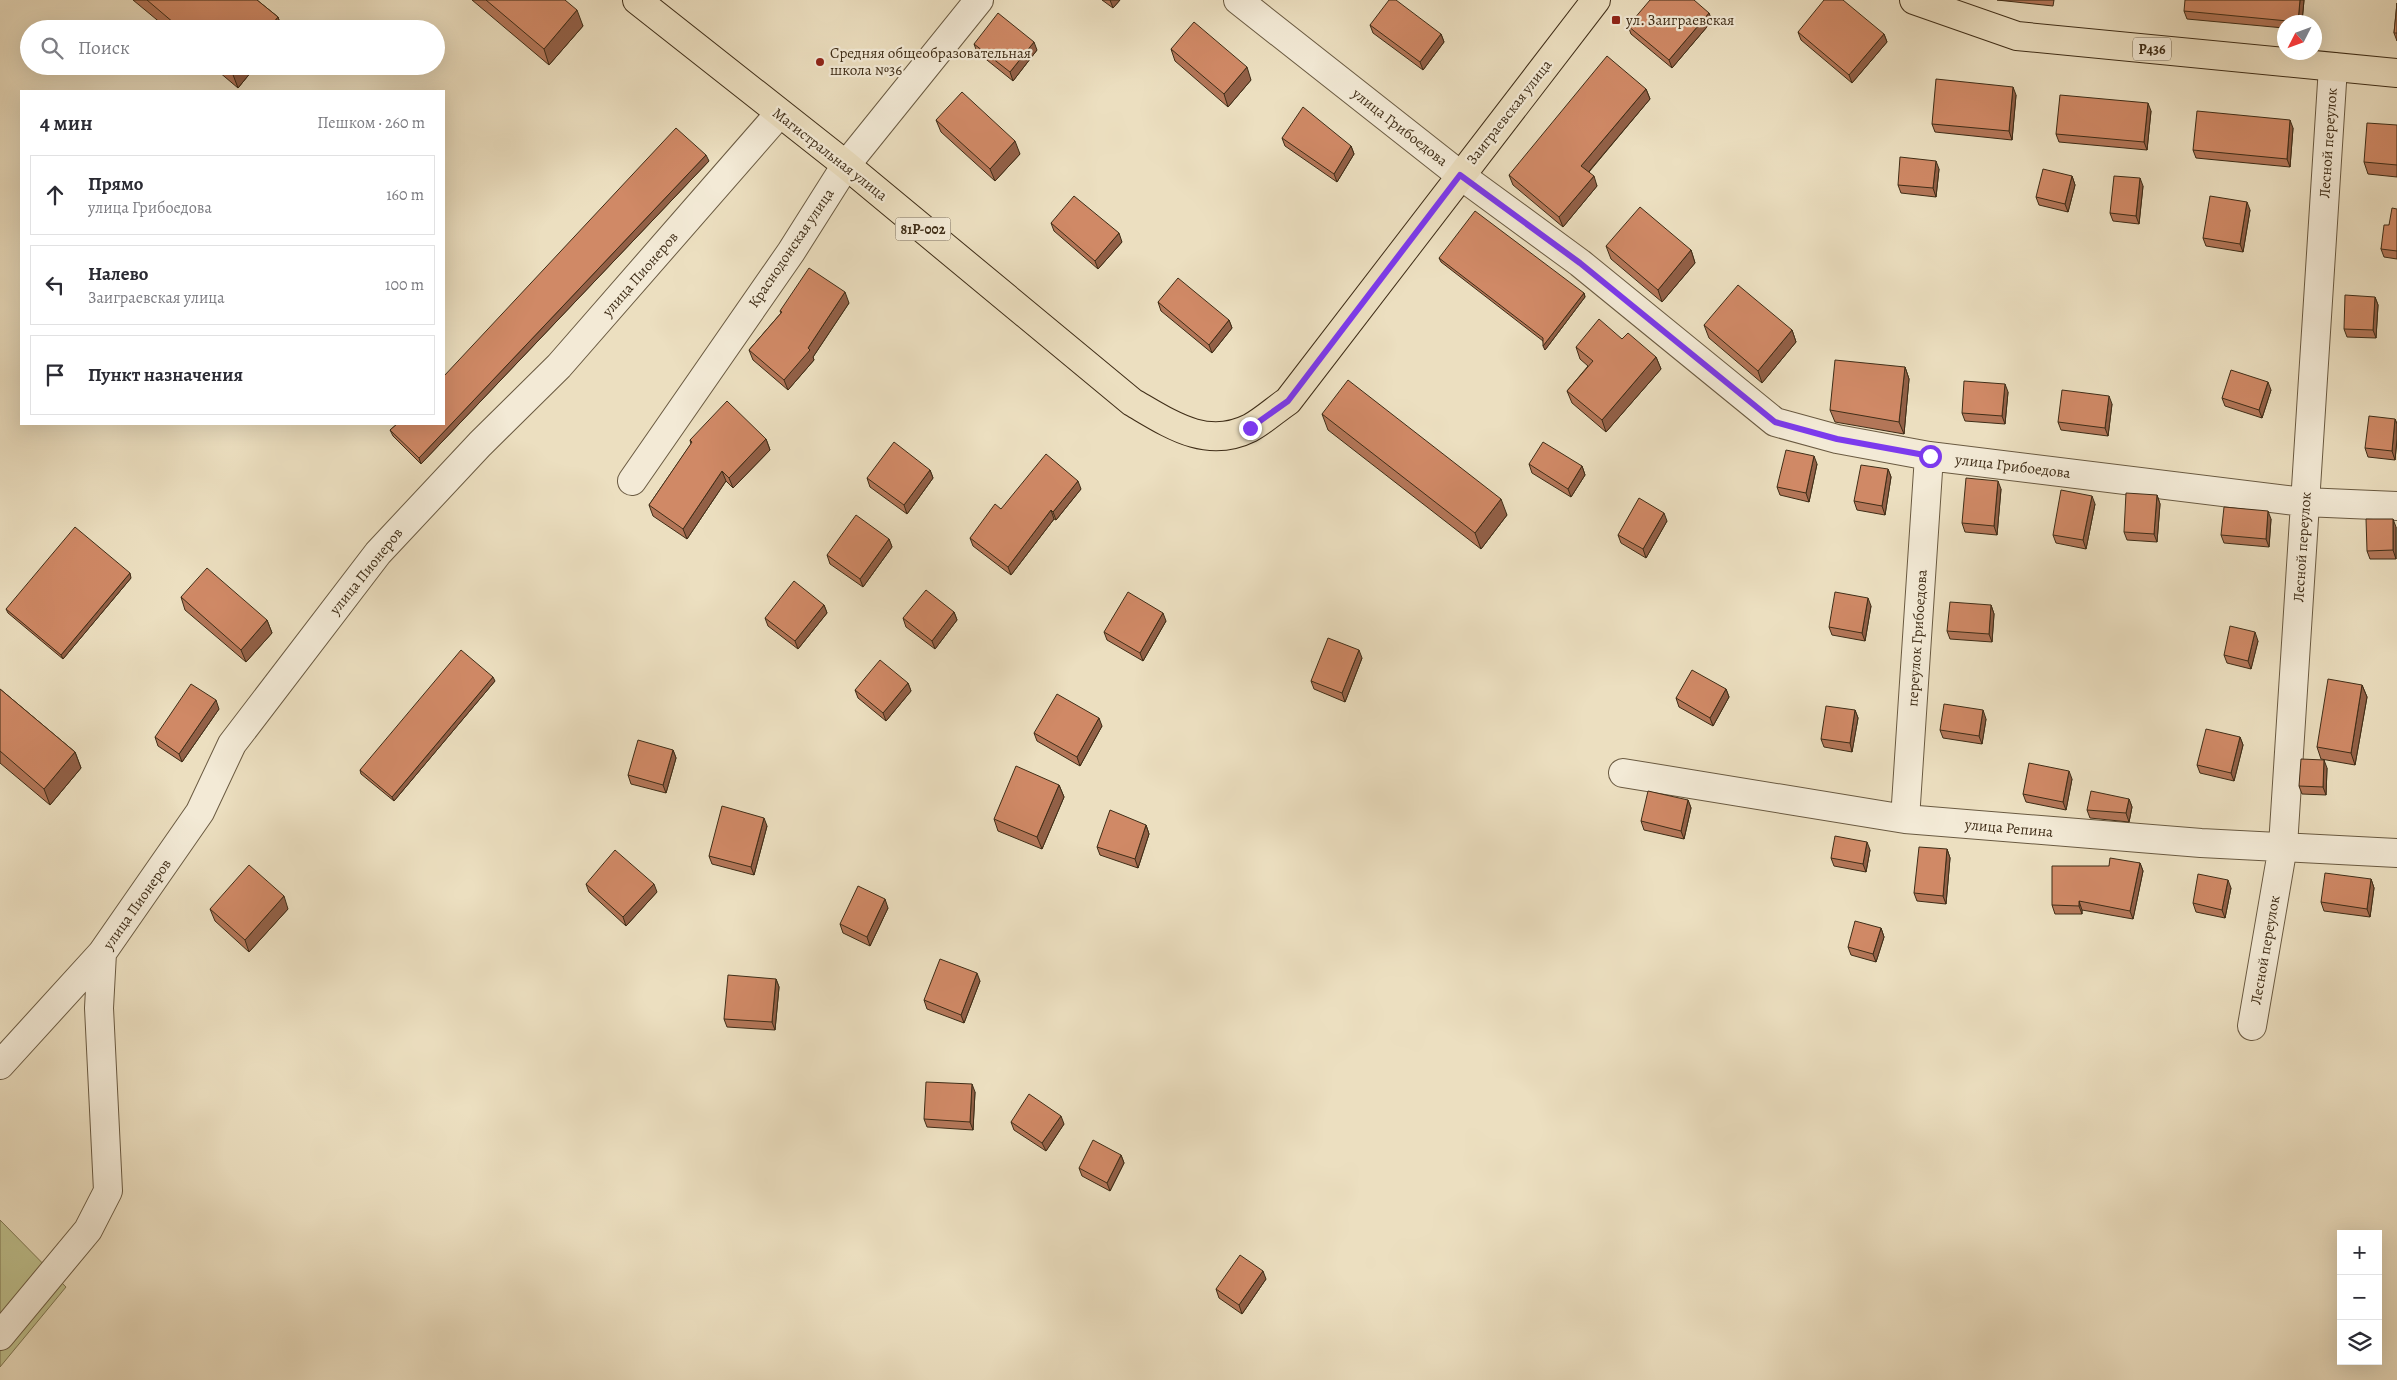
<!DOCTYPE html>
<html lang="ru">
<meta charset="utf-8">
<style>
body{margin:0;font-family:Alegreya,serif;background:#f2f2f3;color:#2b2b33}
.controls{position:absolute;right:15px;bottom:15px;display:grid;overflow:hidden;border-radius:0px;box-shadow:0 5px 20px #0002}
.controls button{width:45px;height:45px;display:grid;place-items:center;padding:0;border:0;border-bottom:1px solid #e1e1e2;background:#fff;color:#2b2b33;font:25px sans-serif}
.compass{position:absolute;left:2277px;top:15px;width:45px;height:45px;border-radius:50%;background:#fff;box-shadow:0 5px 20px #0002;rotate:228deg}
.stop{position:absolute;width:15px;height:15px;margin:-11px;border:4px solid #7c3aed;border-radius:50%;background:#fff}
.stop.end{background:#7c3aed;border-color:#fff;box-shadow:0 1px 5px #0008}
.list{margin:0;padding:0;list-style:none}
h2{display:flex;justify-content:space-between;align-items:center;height:65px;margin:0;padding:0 20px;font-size:21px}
h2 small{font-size:16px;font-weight:400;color:#7c7c81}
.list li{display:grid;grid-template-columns:32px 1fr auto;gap:15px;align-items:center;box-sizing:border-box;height:80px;margin:0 10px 10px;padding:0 10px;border:1px solid #e1e1e2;border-radius:0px}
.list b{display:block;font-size:19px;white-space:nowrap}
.list p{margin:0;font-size:16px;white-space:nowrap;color:#7c7c81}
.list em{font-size:16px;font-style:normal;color:#7c7c81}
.icon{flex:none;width:28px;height:28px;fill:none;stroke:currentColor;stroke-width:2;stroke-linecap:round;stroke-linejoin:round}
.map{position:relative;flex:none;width:2397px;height:1380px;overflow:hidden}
.search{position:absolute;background:#fff;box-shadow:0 5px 20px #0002;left:20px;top:20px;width:425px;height:55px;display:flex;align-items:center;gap:12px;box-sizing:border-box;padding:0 18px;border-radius:28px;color:#7c7c81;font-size:19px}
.panel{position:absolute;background:#fff;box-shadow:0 5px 20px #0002;left:20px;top:90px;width:425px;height:335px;border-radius:0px}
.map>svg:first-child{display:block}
.green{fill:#bec08d;stroke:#7e7652}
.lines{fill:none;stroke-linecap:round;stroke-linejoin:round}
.street-casing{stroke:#6a5a41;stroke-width:30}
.primary-casing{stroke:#3f2d17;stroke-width:30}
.street{stroke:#f3ead6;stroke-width:28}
.primary{stroke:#ecdfc0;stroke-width:28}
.wall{fill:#b37658;stroke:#3f2d17}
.shaded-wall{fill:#926047;stroke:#3f2d17}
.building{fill:#d08966;stroke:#3f2d17}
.route{stroke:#7c3aed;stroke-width:6}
.poi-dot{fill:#8f2418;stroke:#f3ead6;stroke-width:2}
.labels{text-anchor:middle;stroke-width:4.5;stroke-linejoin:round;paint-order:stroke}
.shield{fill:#f3ead6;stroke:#756650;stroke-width:1}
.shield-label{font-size:14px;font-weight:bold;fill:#3f2d17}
.poi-label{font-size:15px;fill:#3f2d17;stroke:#f3ead6;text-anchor:start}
.street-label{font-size:15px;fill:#3f2d17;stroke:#f3ead6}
</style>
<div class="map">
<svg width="2397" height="1380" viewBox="0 0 2397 1380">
<rect width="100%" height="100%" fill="#ecdfc0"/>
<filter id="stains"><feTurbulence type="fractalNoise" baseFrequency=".004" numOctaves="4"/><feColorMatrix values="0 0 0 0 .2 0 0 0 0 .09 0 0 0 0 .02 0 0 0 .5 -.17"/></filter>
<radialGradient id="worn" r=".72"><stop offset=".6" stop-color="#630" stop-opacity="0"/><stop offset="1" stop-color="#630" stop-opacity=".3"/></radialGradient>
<path class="green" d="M0 1220 66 1287 0 1367Z"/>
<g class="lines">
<g class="street-casing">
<path id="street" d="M1238 0 1460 175 1580 263 1775 422 1837 439 1929 456 2304 502 2397 506
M632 481 791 252 846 165 979 0
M1623 773 1905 819 2201 843 2397 853
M1905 819 1929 456
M2252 1026 2283 846 2333 67
M0 1065 102 953 200 812 232 744 378 553 480 444 559 366 779 114
M0 1336 88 1230 108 1191 99 1008 102 953"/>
</g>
<g class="primary-casing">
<path id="primary" d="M637 0 846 165 1132 402C1170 424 1206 450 1250 428 1263 421 1276 409 1288 401L1596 0
M1914 0 2017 36 2397 73"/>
</g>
<use href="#street" class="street"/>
<use href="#primary" class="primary"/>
</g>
<path class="wall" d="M133 0H257L278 17 282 29H168Z
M472 0H565L583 26 549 65Z
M1102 0H1120L1113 8Z
M1997 0H2054L2053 6Z
M2304 0 2302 22H2284V28L2187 19 2184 11Z
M2397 3V41L2394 33Z
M1709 13 1712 21 1672 68 1631 34 1628 26Z
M1370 25 1441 34 1444 42 1423 70 1373 33Z
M1798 32 1884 34 1887 42 1852 83 1801 40Z
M974 44 1037 50 1013 81 977 52Z
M1171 49 1251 80 1228 107 1175 61Z
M212 66H256L238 88Z
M1646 89 1650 99 1589 172 1597 186 1563 227 1513 185 1509 175Z
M2016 95 2012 140 1935 132 1932 124Z
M2151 111 2147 150 2059 142 2056 134Z
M936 120 1020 154 995 181 941 132Z
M2397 125V177L2368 174 2364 162Z
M2293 128 2290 167 2196 158 2193 150Z
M1282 138 1351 146 1354 154 1337 182 1285 146Z
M709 161 421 464 393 436 390 430Z
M1939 169 1936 197 1901 193 1898 185Z
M2072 176 2075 185 2068 212 2039 205 2036 197Z
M2143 186 2139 224 2113 221 2110 213Z
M2397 209V259L2384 257 2381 249 2389 225Z
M2250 210 2243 252 2206 246 2203 238Z
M1051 223 1122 242 1098 269 1054 231Z
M1606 246 1691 250 1695 263 1662 302 1611 259Z
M1439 258 1584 293 1585 297 1545 350 1543 341 1441 262Z
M2375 297 2378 305 2376 338 2347 337 2344 329Z
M1158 302 1229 320 1232 328 1212 353 1161 311Z
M849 303 813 357 814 360 788 390 753 360 749 350 781 313 780 311Z
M1704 325 1792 330 1796 342 1762 383 1709 338Z
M1622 339 1656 357 1661 369 1606 432 1572 403 1567 391 1588 366 1580 359 1576 347Z
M1905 367 1909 379 1904 434 1835 422 1830 410Z
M2271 390 2262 418 2225 406 2222 398Z
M2008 392 2005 424 1965 421 1962 413Z
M2112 404 2108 436 2061 430 2058 422Z
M1322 414 1507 515 1481 549 1328 430Z
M2395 419 2397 424V439L2395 460 2368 457 2365 448Z
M766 439 770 450 733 488 726 481 687 539 653 516 649 505 691 444 690 440Z
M1529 464 1582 466 1585 475 1571 497 1532 473Z
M1817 464 1809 502 1780 495 1777 487Z
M1888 469 1891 477 1885 515 1857 510 1854 501Z
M930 470 933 478 907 514 870 487 867 478Z
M1081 489 1056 520 1054 519 1011 575 973 546 970 538 1001 509Z
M2001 489 1997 535 1965 532 1962 523Z
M2157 495 2160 504 2157 542 2127 540 2124 532Z
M2095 504 2086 549 2056 543 2053 535Z
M2271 519 2269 547 2224 543 2221 535Z
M1667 521 1646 558 1621 543 1618 535Z
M2396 527V559H2370L2367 551Z
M889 539 892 547 863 587 830 564 827 555Z
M131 578 63 659 8 613 6 609Z
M181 597 267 620 272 633 246 662 185 610Z
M824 605 827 613 798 649 768 626 765 618Z
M1991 605 1994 614 1992 642 1950 639 1947 631Z
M1871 606 1865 641 1832 635 1829 627Z
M954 612 957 620 935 649 906 627 903 618Z
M1166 621 1143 661 1107 640 1104 632Z
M2258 641 2251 669 2227 663 2224 655Z
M1362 658 1345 702 1314 689 1311 681Z
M495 681 394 801 361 774 360 770Z
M908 683 911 691 886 721 858 698 855 690Z
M2362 685 2367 697 2355 765 2321 759 2317 747Z
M0 689 75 752 81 768 50 805 0 763Z
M1726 689 1729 697 1713 726 1679 707 1676 698Z
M219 709 182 762 158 746 155 737Z
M1855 710 1858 718 1852 752 1824 747 1821 739Z
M1986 719 1982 744 1943 738 1940 730Z
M1102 726 1080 766 1037 741 1034 733Z
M2240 737 2243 745 2234 781 2200 773 2197 765Z
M673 750 676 758 666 793 631 784 628 775Z
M2327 768 2326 795 2302 794 2299 786Z
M2072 779 2066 810 2026 802 2023 794Z
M1059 785 1064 797 1042 849 998 831 994 819Z
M2129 799 2132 807 2129 822 2090 818 2087 810Z
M1688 800 1691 808 1684 839 1644 830 1641 821Z
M1146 825 1149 834 1138 868 1100 855 1097 847Z
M767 826 754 875 712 864 709 856Z
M1947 849 1950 858 1946 904 1917 901 1914 893Z
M1870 850 1866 872 1834 866 1831 858Z
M2140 863 2143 871 2133 919 2082 910V914H2055L2052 905 2109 866Z
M2371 879 2374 888 2370 917 2324 911 2321 902Z
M586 884 657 892 626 926 589 892Z
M2231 888 2225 918 2196 912 2193 903Z
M888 908 870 946 843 933 840 924Z
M210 909H288L249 952 215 921Z
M1881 928 1884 937 1876 962 1851 955 1848 947Z
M776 979 779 987 775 1030 727 1027 724 1019Z
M980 981 964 1023 927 1009 924 1000Z
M975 1092 973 1130 927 1127 924 1119Z
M1011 1122 1064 1124 1046 1151 1014 1130Z
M1121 1155 1124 1163 1110 1191 1082 1176 1079 1168Z
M1266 1279 1242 1314 1219 1298 1216 1289Z"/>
<path class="shaded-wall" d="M1110 0H1120L1113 8Z
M2300 0H2304L2302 22H2298Z
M577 10 583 26 549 65 544 49Z
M1709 13 1712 21 1672 68 1669 60Z
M278 17 282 29H268Z
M1441 34 1444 42 1423 70 1420 62Z
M1884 34 1887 42 1852 83 1849 75Z
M1034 42 1037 50 1013 81 1010 72Z
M237 66H256L238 88 232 72Z
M1247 67 1251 80 1228 107 1224 94Z
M2013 87 2016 95 2012 140 2009 131Z
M1646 89 1650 99 1585 176 1581 166Z
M2148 103 2151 111 2147 150 2144 142Z
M2290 120 2293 128 2290 167 2287 159Z
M1015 141 1020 154 995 181 990 169Z
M1351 146 1354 154 1337 182 1334 174Z
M706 155 709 161 421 464 419 458Z
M1936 161 1939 169 1936 197 1933 188Z
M1594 176 1597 186 1563 227 1559 217Z
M2072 176 2075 185 2068 212 2065 204Z
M2140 178 2143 186 2139 224 2136 216Z
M2247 202 2250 210 2243 252 2240 244Z
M1119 233 1122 242 1098 269 1095 261Z
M1691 250 1695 263 1662 302 1658 290Z
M845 292 849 303 813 357 814 360 788 390 784 380 808 348Z
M1584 293 1585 297 1545 350 1543 346Z
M2375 297 2378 305 2376 338 2373 330Z
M1229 320 1232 328 1212 353 1209 345Z
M1792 330 1796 342 1762 383 1758 371Z
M1656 357 1661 369 1606 432 1602 420Z
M1905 367 1909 379 1904 434 1899 422Z
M2268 382 2271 390 2262 418 2259 410Z
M2005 384 2008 392 2005 424 2002 416Z
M2109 396 2112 404 2108 436 2105 428Z
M2395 419 2397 424V439L2395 460 2392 451Z
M766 439 770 450 733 488 729 478Z
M1814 456 1817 464 1809 502 1806 493Z
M1582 466 1585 475 1571 497 1568 489Z
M1888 469 1891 477 1885 515 1882 506Z
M930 470 933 478 907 514 904 505Z
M722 471 726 481 687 539 683 529Z
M1078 481 1081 489 1056 520 1053 512Z
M1998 481 2001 489 1997 535 1994 526Z
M2157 495 2160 504 2157 542 2154 534Z
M2092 496 2095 504 2086 549 2083 540Z
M1501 499 1507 515 1481 549 1475 533Z
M1051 510 1054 519 1011 575 1008 567Z
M2268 511 2271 519 2269 547 2266 539Z
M1664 513 1667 521 1646 558 1643 549Z
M2393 519 2396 527V559L2393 550Z
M889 539 892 547 863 587 860 579Z
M130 573 131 578 63 659 61 655Z
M1868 598 1871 606 1865 641 1862 633Z
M824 605 827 613 798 649 795 641Z
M1991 605 1994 614 1992 642 1989 634Z
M954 612 957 620 935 649 932 641Z
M1163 613 1166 621 1143 661 1140 653Z
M267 620 272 633 246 662 241 650Z
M2255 632 2258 641 2251 669 2248 661Z
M1359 650 1362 658 1345 702 1342 693Z
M493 677 495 681 394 801 392 797Z
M908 683 911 691 886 721 883 713Z
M2362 685 2367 697 2355 765 2351 753Z
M1726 689 1729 697 1713 726 1710 718Z
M216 700 219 709 182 762 179 754Z
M1855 710 1858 718 1852 752 1850 743Z
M1983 710 1986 719 1982 744 1979 736Z
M1099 718 1102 726 1080 766 1077 757Z
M2240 737 2243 745 2234 781 2231 773Z
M673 750 676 758 666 793 663 785Z
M75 752 81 768 50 805 44 789Z
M2324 760 2327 768 2326 795 2323 787Z
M2069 771 2072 779 2066 810 2063 802Z
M1059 785 1064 797 1042 849 1037 837Z
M2129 799 2132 807 2129 822 2126 813Z
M1688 800 1691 808 1684 839 1681 831Z
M764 818 767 826 754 875 751 867Z
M1146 825 1149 834 1138 868 1135 859Z
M1867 842 1870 850 1866 872 1863 864Z
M1947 849 1950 858 1946 904 1943 896Z
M2140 863 2143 871 2133 919 2130 911Z
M2371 879 2374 888 2370 917 2367 909Z
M2228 880 2231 888 2225 918 2222 910Z
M654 884 657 892 626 926 623 917Z
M284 896 288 909 249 952 245 940Z
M885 899 888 908 870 946 867 937Z
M2079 901 2082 910V914L2079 906Z
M1881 928 1884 937 1876 962 1873 954Z
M977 973 980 981 964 1023 961 1015Z
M776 979 779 987 775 1030 772 1022Z
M972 1084 975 1092 973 1130 970 1122Z
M1061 1116 1064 1124 1046 1151 1042 1143Z
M1121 1155 1124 1163 1110 1191 1107 1183Z
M1263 1271 1266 1279 1242 1314 1239 1305Z"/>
<path class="building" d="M147 0H257L278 17 268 29H181Z
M486 0H565L577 10 544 49Z
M1389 0H1396L1441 34 1420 62 1370 25Z
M1650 0H1694L1709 13 1669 60 1628 26Z
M1824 0H1843L1884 34 1849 75 1798 32Z
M2185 0H2300L2298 22 2184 11Z
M2397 3V33H2394Z
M998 13 1034 42 1010 72 974 44Z
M1194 22 1247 67 1224 94 1171 49Z
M1607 56 1646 89 1581 166 1594 176 1559 217 1509 175Z
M225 66H237L232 72Z
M1936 79 2013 87 2009 131 1932 124Z
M962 92 1015 141 990 169 936 120Z
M2060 95 2148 103 2144 142 2056 134Z
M1303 107 1351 146 1334 174 1282 138Z
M2197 111 2290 120 2287 159 2193 150Z
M2367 123 2397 125V165L2364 162Z
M676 128 706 155 419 458 390 430 397 424H444V376Z
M1900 157 1936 161 1933 188 1898 185Z
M2043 169 2072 176 2065 204 2036 197Z
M2114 176 2140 178 2136 216 2110 213Z
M1074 196 1119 233 1095 261 1051 223Z
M2210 196 2247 202 2240 244 2203 238Z
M1640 207 1691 250 1658 290 1606 246Z
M2392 208 2397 209V251L2381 249 2384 225H2389Z
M1475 211 1584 293 1543 346V338L1439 258Z
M809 268 845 292 808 348 810 350 784 380 749 350 782 312 780 311Z
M1178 278 1229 320 1209 345 1158 302Z
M1738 285 1792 330 1758 371 1704 325Z
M2345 295 2375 297 2373 330 2344 329Z
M1599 319 1622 339 1628 333 1656 357 1602 420 1567 391 1593 361 1576 347Z
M1835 360 1905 367 1899 422 1830 410Z
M2231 370 2268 382 2259 410 2222 398Z
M1348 380 1501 499 1475 533 1322 414Z
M1964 381 2005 384 2002 416 1962 413Z
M2062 390 2109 396 2105 428 2058 422Z
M727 401 766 439 729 478 722 471 683 529 649 505 692 442 690 440Z
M2369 416 2395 419 2392 451 2365 448Z
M894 442 930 470 904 505 867 478Z
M1543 442 1582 466 1568 489 1529 464Z
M1786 450 1814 456 1806 493 1777 487Z
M1046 454 1078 481 1053 512 1051 510 1008 567 970 538 995 504 1001 509Z
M1861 465 1888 469 1882 506 1854 501Z
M1966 478 1998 481 1994 526 1962 523Z
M2061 490 2092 496 2083 540 2053 535Z
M2126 493 2157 495 2154 534 2124 532Z
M1639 498 1664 513 1643 549 1618 535Z
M2224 507 2268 511 2266 539 2221 535Z
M856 515 889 539 860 579 827 555Z
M2366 519H2393V550L2367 551Z
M75 527 130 573 61 655 6 609Z
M207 568 267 620 241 650 181 597Z
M794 581 824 605 795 641 765 618Z
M926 590 954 612 932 641 903 618Z
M1128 592 1163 613 1140 653 1104 632Z
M1835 592 1868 598 1862 633 1829 627Z
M1950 602 1991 605 1989 634 1947 631Z
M2230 626 2255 632 2248 661 2224 655Z
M1328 638 1359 650 1342 693 1311 681Z
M461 650 493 677 392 797 360 770Z
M880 660 908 683 883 713 855 690Z
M1692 670 1726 689 1710 718 1676 698Z
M2328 679 2362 685 2351 753 2317 747Z
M191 684 216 700 179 754 155 737Z
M0 689 75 752 44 789 0 751Z
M1057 694 1099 718 1077 757 1034 733Z
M1944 704 1983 710 1979 736 1940 730Z
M1826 706 1855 710 1850 743 1821 739Z
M2206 729 2240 737 2231 773 2197 765Z
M638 740 673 750 663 785 628 775Z
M2301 759 2324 760 2323 787 2299 786Z
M2029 763 2069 771 2063 802 2023 794Z
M1016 766 1059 785 1037 837 994 819Z
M1648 791 1688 800 1681 831 1641 821Z
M2091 791 2129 799 2126 813 2087 810Z
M722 806 764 818 751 867 709 856Z
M1110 810 1146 825 1135 859 1097 847Z
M1835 836 1867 842 1863 864 1831 858Z
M1919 847 1947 849 1943 896 1914 893Z
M615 850 654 884 623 917 586 884Z
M2110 858 2140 863 2130 911 2079 901V906L2052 905V866H2109Z
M249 865 284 896 245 940 210 909Z
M2325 873 2371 879 2367 909 2321 902Z
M2198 874 2228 880 2222 910 2193 903Z
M858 886 885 899 867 937 840 924Z
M1855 921 1881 928 1873 954 1848 947Z
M940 959 977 973 961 1015 924 1000Z
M728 975 776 979 772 1022 724 1019Z
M926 1082 972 1084 970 1122 924 1119Z
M1029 1094 1061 1116 1042 1143 1011 1122Z
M1093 1140 1121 1155 1107 1183 1079 1168Z
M1240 1255 1263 1271 1239 1305 1216 1289Z"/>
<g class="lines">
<path class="route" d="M1250 428 1288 401 1460 175 1580 263 1775 422 1837 439 1930 456"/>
</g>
<g class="poi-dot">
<rect x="1611" y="15" width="10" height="10" rx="2.5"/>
<circle cx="820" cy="62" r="5"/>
</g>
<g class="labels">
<g class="shield">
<rect x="2133" y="37.5" width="38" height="23" rx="4"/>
<rect x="895.5" y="217.5" width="55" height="23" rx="4"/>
</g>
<g class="shield-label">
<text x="2152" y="54">P436</text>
<text x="923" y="234">81Р-002</text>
</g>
<g class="poi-label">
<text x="1626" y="25">ул. Заиграевская</text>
<text x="830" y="58">Средняя общеобразовательная<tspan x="830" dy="17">школа №36</tspan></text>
</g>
<g class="street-label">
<text transform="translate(1509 112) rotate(-52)" y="5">Заиграевская улица</text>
<text transform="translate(1400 127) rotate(38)" y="5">улица Грибоедова</text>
<text transform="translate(2328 143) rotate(-86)" y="5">Лесной переулок</text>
<text transform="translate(830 154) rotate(38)" y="5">Магистральная улица</text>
<text transform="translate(791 248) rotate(-56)" y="5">Краснодонская улица</text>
<text transform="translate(640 274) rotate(-49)" y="5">улица Пионеров</text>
<text transform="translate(2013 466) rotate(7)" y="5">улица Грибоедова</text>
<text transform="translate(2302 547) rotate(-86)" y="5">Лесной переулок</text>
<text transform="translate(366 571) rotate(-51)" y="5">улица Пионеров</text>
<text transform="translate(1917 638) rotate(-86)" y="5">переулок Грибоедова</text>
<text transform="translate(2009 828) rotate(5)" y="5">улица Репина</text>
<text transform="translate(137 904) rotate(-55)" y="5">улица Пионеров</text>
<text transform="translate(2265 950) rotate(-80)" y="5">Лесной переулок</text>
</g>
</g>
<rect width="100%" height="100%" filter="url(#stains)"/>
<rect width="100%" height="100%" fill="url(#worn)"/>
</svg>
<div class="controls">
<button>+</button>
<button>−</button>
<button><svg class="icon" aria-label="layers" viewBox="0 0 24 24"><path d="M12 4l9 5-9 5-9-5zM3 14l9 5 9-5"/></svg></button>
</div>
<svg class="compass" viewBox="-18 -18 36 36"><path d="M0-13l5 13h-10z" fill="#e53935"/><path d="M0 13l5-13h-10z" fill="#7c7c81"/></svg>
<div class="stop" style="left:1930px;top:456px"></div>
<div class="stop end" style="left:1250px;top:428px"></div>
<div class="search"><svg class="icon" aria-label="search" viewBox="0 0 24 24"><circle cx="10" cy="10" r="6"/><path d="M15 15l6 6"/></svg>Поиск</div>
<section class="panel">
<h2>4 мин<small>Пешком · 260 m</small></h2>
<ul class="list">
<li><svg class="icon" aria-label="ahead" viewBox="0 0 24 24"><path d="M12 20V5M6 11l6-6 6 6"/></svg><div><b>Прямо</b><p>улица Грибоедова</p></div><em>160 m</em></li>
<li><svg class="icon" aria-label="left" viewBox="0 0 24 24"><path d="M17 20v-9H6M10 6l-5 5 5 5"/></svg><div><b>Налево</b><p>Заиграевская улица</p></div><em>100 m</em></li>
<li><svg class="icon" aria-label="arrive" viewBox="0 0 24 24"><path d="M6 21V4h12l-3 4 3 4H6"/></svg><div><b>Пункт назначения</b></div></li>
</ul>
</section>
</div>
